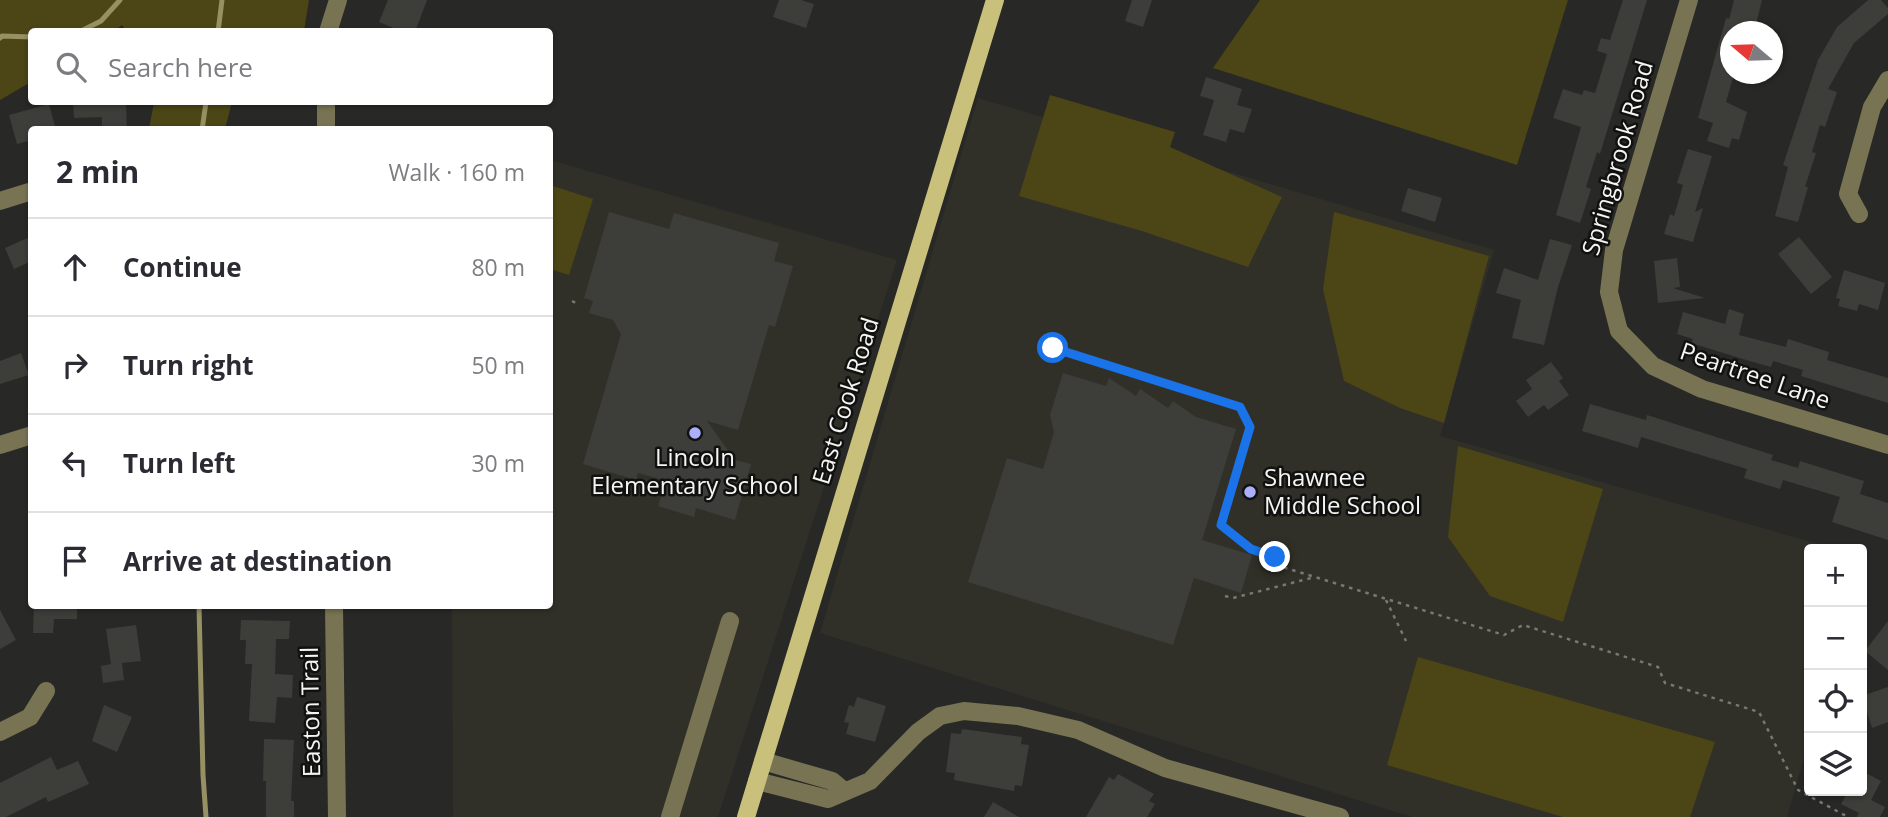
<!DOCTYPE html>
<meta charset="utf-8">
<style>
body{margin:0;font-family:"Open Sans",sans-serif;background:#f2f2f3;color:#2b2b33}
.controls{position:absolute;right:21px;bottom:21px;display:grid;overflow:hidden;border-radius:7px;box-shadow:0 2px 5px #0004}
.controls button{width:63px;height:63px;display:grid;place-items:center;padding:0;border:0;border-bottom:2px solid #e1e1e2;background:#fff;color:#2b2b33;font:35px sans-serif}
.compass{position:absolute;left:1720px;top:21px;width:63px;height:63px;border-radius:50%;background:#fff;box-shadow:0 2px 5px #0004;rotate:289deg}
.stop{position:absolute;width:21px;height:21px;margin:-16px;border:5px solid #1a73e8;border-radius:50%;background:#fff}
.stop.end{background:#1a73e8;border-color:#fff;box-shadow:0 2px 7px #0008}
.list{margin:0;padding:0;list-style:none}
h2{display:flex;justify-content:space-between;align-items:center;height:91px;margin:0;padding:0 28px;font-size:30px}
h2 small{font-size:23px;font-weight:400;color:#7c7c81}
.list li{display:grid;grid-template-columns:46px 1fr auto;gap:21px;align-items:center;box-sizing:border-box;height:98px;padding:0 28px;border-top:2px solid #e1e1e2}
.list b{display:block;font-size:26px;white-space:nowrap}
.list em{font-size:23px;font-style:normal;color:#7c7c81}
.icon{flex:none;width:38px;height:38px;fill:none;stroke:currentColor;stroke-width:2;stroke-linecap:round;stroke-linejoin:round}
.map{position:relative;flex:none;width:1888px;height:817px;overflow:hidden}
.search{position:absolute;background:#fff;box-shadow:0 2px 5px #0004;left:28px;top:28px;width:525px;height:77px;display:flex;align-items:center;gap:18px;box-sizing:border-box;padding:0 24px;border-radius:7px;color:#7c7c81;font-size:26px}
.panel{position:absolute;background:#fff;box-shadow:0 2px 5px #0004;left:28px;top:126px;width:525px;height:483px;border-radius:7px}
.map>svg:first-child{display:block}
.built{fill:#313028}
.green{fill:#4c4516}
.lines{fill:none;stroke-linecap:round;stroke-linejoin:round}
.stream{stroke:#969062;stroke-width:5}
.building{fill:#3d3d3a}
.path{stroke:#777775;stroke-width:2.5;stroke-dasharray:3.5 5;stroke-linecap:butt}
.minor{stroke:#787453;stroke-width:18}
.major{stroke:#c9c07b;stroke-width:18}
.route{stroke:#1a73e8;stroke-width:9}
.poi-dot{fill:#acaffb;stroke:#111110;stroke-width:2.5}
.labels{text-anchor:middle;stroke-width:5;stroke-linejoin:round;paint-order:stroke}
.street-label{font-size:24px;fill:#f5f5f3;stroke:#111110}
.poi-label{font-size:24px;fill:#f5f5f3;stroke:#111110}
</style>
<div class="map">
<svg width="1888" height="817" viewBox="0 0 1888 817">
<rect width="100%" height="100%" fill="#282826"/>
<path class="built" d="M978 98 1494 250 1440 436 1836 549H1809V742L1787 817H1412L820 633Z
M550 160 897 260 718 817H453L452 606H550Z"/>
<path class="green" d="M0 0H309L304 31 127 32 122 25 114 31 32 32 31 82 0 100Z
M1260 0H1568L1517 165 1213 68Z
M1050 95 1175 132 1170 147 1282 197 1248 267 1142 231 1019 196Z
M154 102H232L225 129H149Z
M550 185 593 199 569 275 550 269Z
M1334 212 1489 256 1444 423 1400 408 1344 381 1323 289Z
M1458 446 1603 489 1563 622 1490 596 1448 537Z
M1418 657 1715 742 1690 817H1563L1387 765Z"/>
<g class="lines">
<path class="stream" d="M79 32 101 21 120 0
M218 32 222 0
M0 38 2 36 32 37
M202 130 206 102
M199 606 203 775 206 817"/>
</g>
<path class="building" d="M388 0H427L415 32H403L379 22Z
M779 0H801L814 4 806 28 773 17Z
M1132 0H1152L1143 27 1125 21Z
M1623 0H1647L1600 154 1597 152 1586 187 1591 189 1580 223 1556 215 1581 127 1553 118 1563 89 1582 95 1584 90 1595 93 1607 54 1597 51 1601 38 1610 40Z
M1734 0H1762L1754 32H1731V74H1734L1726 102 1747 112 1739 140 1732 138 1729 148 1707 141 1713 123 1698 118 1726 18 1729 19Z
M1868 0H1881L1888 8V14L1854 43 1828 89 1837 92 1825 127 1820 125 1812 152 1816 153 1805 187H1808L1798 222 1775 216 1788 167 1783 165 1818 60 1837 27Z
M1206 77 1242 89 1237 105 1252 109 1244 133 1230 129 1226 142 1203 135 1214 100 1200 96Z
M73 102H126L127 130H102V117L74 118Z
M49 104 56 130H32V140L17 144 9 115Z
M1688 149 1712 156 1695 212 1703 208 1693 242 1664 234 1670 214 1674 216 1683 185 1677 183Z
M1408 188 1442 198 1435 222 1401 211Z
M609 212 669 229 674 213 779 243 774 261 793 266 775 327 769 325 738 430 707 421 735 460 751 464 735 520 696 508 694 517 658 506 666 481 638 473 636 480 583 464 621 334 613 320 589 313 593 301 584 298Z
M32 236V261L14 269 5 248Z
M1799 237 1832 277 1811 294 1778 254Z
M1550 239 1572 245 1558 287 1544 345 1512 338 1521 300 1496 293 1504 268 1538 280Z
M1677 258 1680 287 1673 288 1705 298 1658 303 1654 261Z
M1844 270 1885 283 1878 310 1859 304 1857 311 1838 306 1840 299 1836 298Z
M1729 309 1744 314 1739 335 1786 347 1788 339 1829 352 1827 360 1888 378V403L1801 376 1803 370 1773 361 1771 367 1746 360 1691 343 1693 339 1677 334 1683 312 1725 324Z
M21 353 29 375 0 384V361Z
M1551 362 1563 378 1559 381 1569 395 1548 410 1544 405 1528 417 1516 401 1532 389 1526 380Z
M1063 373 1106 386 1109 378 1136 396 1140 389 1168 408 1173 401 1196 417 1236 429 1202 540 1252 555 1241 593 1194 578 1173 645 968 582 1007 458 1043 469 1054 432 1050 415Z
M1590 404 1646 420 1647 415 1773 455 1771 460 1798 468 1800 461 1864 481 1860 494 1888 503V540L1832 522 1840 497 1783 480 1780 489 1744 478 1747 469 1641 437 1638 448 1582 431Z
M34 606H77V619H54L53 633H33Z
M0 610 16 640 0 649Z
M241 620 290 621 289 639H276L275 674 293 675 292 698 277 697 275 723 249 721 252 664H245L246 640H240Z
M1888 621V670L1865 651Z
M136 625 141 661 122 663 124 680 103 683 101 666 111 664 106 629Z
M1888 687V722L1872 728 1862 696Z
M857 697 886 706 875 742 846 734 849 723 844 722 849 705 854 707Z
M104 705 132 717 117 752 92 741Z
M962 729 1022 737 1021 744 1029 745 1022 786 1015 785 1014 791 954 780 955 773 946 772 951 733 961 734Z
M264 739 294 740 291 801H294V817H266V781H263Z
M51 757 57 770 78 761 89 784 48 802 46 797 6 817H0V783Z
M1862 771 1881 781 1871 800 1885 807 1880 817H1857L1859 813 1841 804 1848 791H1862Z
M1118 774 1154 794 1149 801 1155 804 1147 817H1086L1109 777 1114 780Z
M993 802 1019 817H984Z"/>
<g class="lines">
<path class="path" d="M572 301 576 303
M1053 348 1240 407 1250 427 1221 525 1251 549 1275 557 1279 566 1504 635 1523 625 1658 667 1665 683 1759 712 1798 790 1848 817
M1225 596 1233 598 1315 577
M1386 600 1406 641"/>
<path class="minor" d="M1689 0 1614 250 1609 292 1619 331 1653 366 1702 389 1888 445
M328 32 338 0
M326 102V130
M0 201 32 191
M1859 214 1848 194 1872 107 1888 80
M0 445 32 435
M334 606 337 817
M0 732 30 717 46 691
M763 761 832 781 844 791
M757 781 828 799 870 781 918 732 940 716 964 711 1018 716 1078 730 1165 768 1340 817
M670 817 730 621"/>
<path class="major" d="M746 817 995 0"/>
</g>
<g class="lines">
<path class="route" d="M1053 348 1240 407 1250 427 1221 525 1251 549 1275 557"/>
</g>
<g class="poi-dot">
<circle cx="695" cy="433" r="7"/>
<circle cx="1250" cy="492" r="7"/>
</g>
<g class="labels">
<g class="street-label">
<text transform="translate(1618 158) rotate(-74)" y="8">Springbrook Road</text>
<text transform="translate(1755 376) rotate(19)" y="8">Peartree Lane</text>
<text transform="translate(846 401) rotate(-73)" y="8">East Cook Road</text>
<text transform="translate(311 712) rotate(-91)" y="8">Easton Trail</text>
</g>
<g class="poi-label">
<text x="695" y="466">Lincoln<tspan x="695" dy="28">Elementary School</tspan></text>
<text x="1264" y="486" text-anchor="start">Shawnee<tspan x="1264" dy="28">Middle School</tspan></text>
</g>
</g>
</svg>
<div class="controls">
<button>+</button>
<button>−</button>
<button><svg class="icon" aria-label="locate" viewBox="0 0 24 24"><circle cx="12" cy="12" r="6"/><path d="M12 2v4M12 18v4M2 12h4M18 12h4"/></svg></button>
<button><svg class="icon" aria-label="layers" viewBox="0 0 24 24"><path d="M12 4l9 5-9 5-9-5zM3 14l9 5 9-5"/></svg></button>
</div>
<svg class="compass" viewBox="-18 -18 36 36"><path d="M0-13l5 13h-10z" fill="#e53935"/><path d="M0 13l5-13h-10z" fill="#7c7c81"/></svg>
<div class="stop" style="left:1053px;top:348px"></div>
<div class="stop end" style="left:1275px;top:557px"></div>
<div class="search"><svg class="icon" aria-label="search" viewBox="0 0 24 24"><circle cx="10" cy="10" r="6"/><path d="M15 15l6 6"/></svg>Search here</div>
<section class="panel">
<h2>2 min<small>Walk · 160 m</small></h2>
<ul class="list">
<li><svg class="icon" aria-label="ahead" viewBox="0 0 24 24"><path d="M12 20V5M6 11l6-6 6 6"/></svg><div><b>Continue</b></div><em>80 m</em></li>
<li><svg class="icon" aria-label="right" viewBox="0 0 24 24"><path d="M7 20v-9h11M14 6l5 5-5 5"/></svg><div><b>Turn right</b></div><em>50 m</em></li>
<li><svg class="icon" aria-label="left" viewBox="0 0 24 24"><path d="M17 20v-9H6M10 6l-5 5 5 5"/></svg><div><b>Turn left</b></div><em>30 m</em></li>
<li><svg class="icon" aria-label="arrive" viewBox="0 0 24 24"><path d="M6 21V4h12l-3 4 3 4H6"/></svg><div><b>Arrive at destination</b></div></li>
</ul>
</section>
</div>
